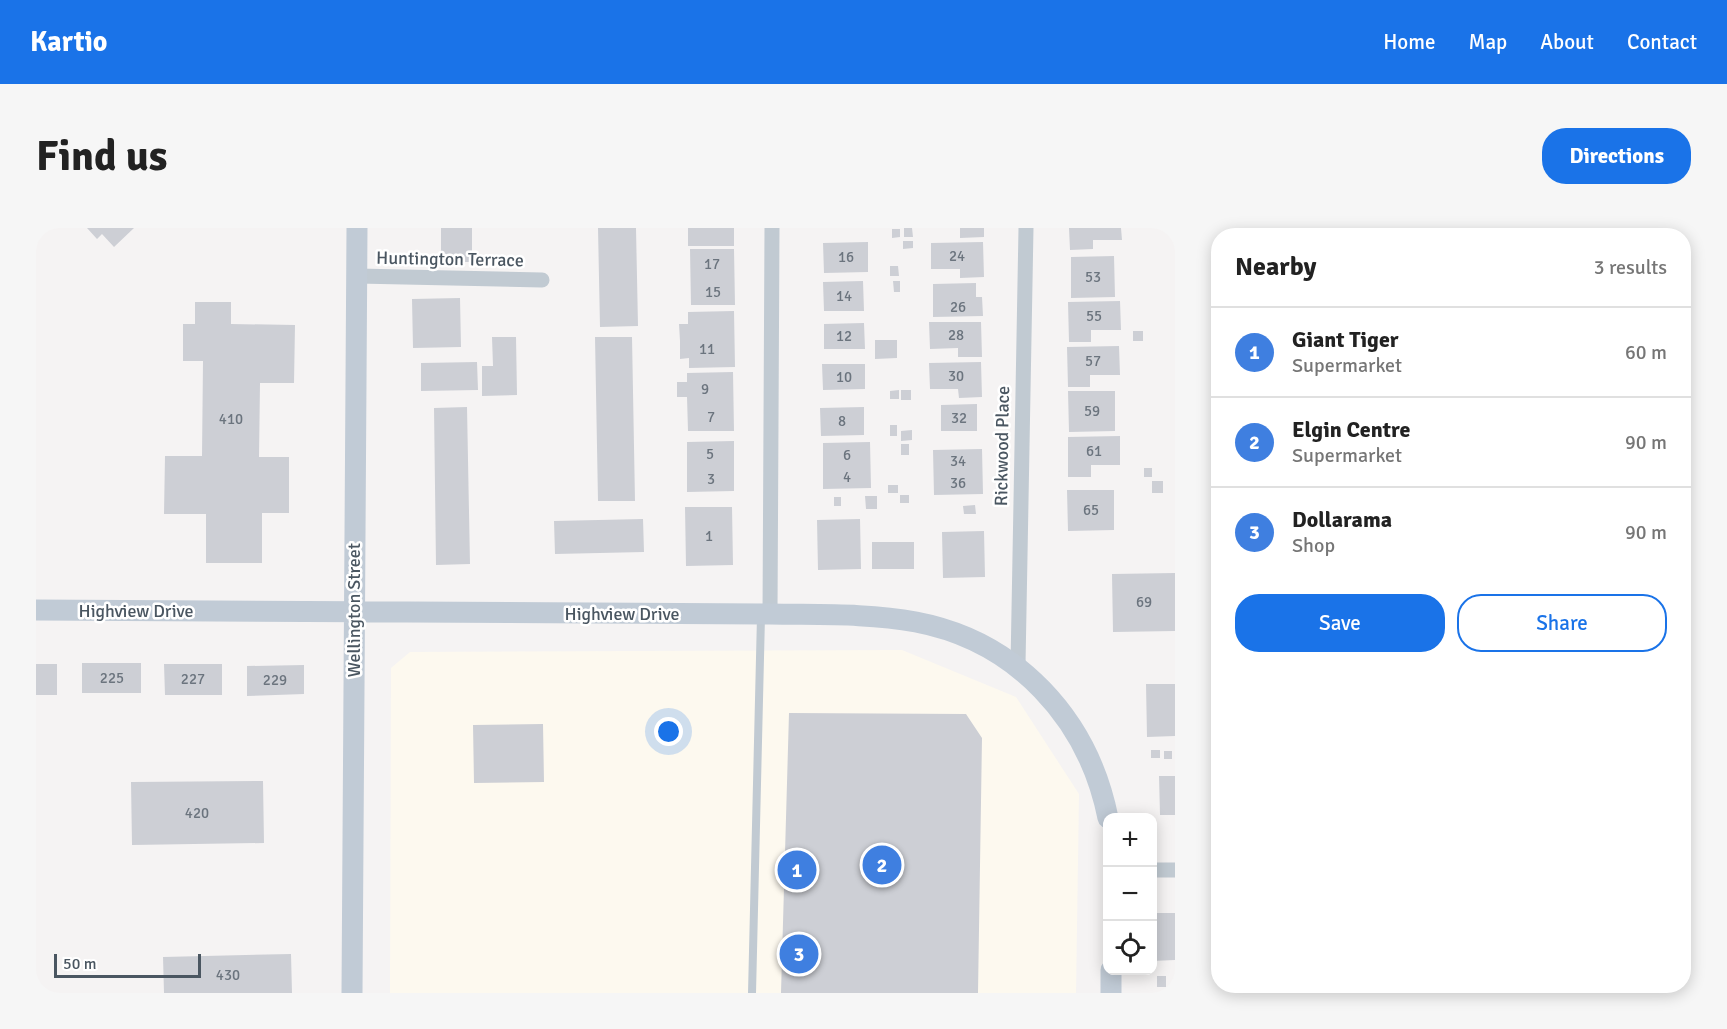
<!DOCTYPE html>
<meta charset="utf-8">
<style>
body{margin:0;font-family:Signika,sans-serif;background:#f6f6f6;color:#222}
.controls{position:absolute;right:18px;bottom:18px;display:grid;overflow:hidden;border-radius:12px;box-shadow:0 3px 15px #0003}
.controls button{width:54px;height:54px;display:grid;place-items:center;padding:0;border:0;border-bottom:2px solid #e0e0e0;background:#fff;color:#222;font:30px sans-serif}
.scale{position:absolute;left:18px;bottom:15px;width:147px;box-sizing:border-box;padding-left:6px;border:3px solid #4a5661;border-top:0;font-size:16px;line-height:21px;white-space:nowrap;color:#4a5661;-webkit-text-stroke:4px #fff;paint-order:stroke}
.you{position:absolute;left:633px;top:504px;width:21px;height:21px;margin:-15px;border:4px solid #fff;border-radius:50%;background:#1a73e8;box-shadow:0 0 0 9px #1a73e833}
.badge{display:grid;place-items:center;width:39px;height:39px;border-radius:50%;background:#1a73e8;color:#fff;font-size:20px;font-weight:700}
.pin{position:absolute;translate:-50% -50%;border:3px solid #fff;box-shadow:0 2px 6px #0006}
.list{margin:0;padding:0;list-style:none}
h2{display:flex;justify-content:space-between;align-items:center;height:78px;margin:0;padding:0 24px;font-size:26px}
h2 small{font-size:20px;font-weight:400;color:#767676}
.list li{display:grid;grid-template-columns:39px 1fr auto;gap:18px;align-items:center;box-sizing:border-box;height:90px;padding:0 24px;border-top:2px solid #e0e0e0}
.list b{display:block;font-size:22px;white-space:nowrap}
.list p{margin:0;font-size:20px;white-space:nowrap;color:#767676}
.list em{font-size:20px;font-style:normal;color:#767676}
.actions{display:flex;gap:12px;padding:18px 24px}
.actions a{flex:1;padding:14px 0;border:2px solid #1a73e8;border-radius:24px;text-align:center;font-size:21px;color:#1a73e8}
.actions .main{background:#1a73e8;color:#fff}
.icon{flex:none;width:33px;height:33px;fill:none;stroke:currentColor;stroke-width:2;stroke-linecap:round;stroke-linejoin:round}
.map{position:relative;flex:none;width:1139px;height:765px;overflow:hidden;border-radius:24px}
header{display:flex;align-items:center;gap:36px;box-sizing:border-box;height:84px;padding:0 30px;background:#1a73e8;color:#fff}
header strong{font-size:28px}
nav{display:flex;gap:33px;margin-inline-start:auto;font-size:21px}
.intro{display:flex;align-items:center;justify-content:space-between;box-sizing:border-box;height:144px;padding:0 36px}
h1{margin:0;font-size:42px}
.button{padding:15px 27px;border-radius:24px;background:#1a73e8;color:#fff;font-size:21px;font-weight:700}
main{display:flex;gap:36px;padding:0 36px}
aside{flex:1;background:#fff;border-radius:24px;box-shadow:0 3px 15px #0003}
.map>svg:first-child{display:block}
.commercial{fill:#fdf9ef}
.building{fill:#cdcfd5}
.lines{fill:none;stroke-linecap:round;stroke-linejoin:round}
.lane{stroke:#c1cad2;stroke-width:8}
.street{stroke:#c1cad2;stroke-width:15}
.secondary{stroke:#c1cbd6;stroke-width:21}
.labels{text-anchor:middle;stroke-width:5;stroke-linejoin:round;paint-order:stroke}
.number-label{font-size:15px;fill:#6b747e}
.street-label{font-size:18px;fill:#4a5661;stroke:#fff}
</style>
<header>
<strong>Kartio</strong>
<nav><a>Home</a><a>Map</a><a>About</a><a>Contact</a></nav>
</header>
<div class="intro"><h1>Find us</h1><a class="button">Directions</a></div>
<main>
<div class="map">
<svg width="1139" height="765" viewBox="0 0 1139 765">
<rect width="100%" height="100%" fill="#f5f3f3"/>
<path class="commercial" d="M866 422 980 469 1043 566 1040 765H354L355 440 374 424Z"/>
<path class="building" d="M51 0H98L78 19 66 6 61 11Z
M405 0H436V34H405Z
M562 0H600L602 98 564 99Z
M652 0H698V18H652Z
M868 0H876L877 9H868Z
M924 0H948V9L924 10Z
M1033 0H1085L1086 12H1057V21L1034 22Z
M856 1H864V9L856 10Z
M867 13H877V20L867 21Z
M832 14V44L788 45 787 15Z
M947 14 948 49 924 50V41H895V15Z
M654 21H698L699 77H655Z
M1078 28 1079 69 1035 70V29Z
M854 38H862L863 48H854Z
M827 53 828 83H788L787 54Z
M857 53H864V64H858Z
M940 55V69H946L947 88 897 89V56Z
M424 70 425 119 377 120 376 71Z
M1084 73 1085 102H1055V114H1033L1032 74Z
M159 74H195V96L259 97 258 155H224L223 229H253V285H226V335H170V286H128L129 228H166L167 133H147V96H159Z
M698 83 699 139 653 140V130L644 131V113L643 96H652V84Z
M893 94H945L946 129H922V120L894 121Z
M828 95 829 121H788V96Z
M1097 103H1107V113H1097Z
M456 109H480L481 167 446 168V138H457Z
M559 109H596L599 273H562Z
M839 112H861V130L839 131Z
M1083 118 1084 147H1054V159H1032L1031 119Z
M441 134 442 162 385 163V135Z
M945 134 946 169 923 170 922 161H894L893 135Z
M786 136H829V161L787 162Z
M697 144 698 203H652L651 169H641V154H651V145Z
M863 162V171H854V163Z
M865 162H875V172H865Z
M1032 163H1079V203L1033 204Z
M941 176V203H905V177Z
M431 179 434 336 400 337 398 180Z
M828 179V207L785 208 784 180Z
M854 197H861V208H854Z
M876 202V212L865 213V203Z
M1084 208V237H1055V249H1032V209Z
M698 213V263L651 264V214Z
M834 214 835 260 787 261V215Z
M865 216H873V227H865Z
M946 221 947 266 898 267 897 222Z
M1108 240H1116V249H1108Z
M1116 253H1127V265H1116Z
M852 257H862V265H852Z
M1031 262H1078V302L1032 303Z
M864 267H873V275H864Z
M829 268H841V281H830Z
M798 269H805V278H798Z
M939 277 940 286H928L927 278Z
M649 279H696L697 337 650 338Z
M607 291 608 324 519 326 518 293Z
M824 291 825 341 782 342 781 292Z
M948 303 949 349 907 350 906 304Z
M836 314H878V341H836Z
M1139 345V403L1077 404 1076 346Z
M46 435H105V465H46Z
M0 436H21V467H0Z
M128 436H186V467H129Z
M268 437V466L211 468V438Z
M1110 456H1139V508L1111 509Z
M753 485 930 486 946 510 942 765H745Z
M507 496 508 554 438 555 437 497Z
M1115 522H1124V530H1115Z
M1128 523H1136V531H1128Z
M1123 548H1139V587H1124Z
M227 553 228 615 96 617 95 554Z
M1116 685H1139V732L1116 733Z
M255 726 256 765H128L127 729Z
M1121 748H1130V759H1121Z"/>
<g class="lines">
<path class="lane" d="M716 765 725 388"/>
<path class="street" d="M321 48 506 52
M734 386 736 0
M982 437 990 0
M1116 642H1139"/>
<path class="secondary" d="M0 382 734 386C782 387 832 385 880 394 980 413 1052 490 1072 590
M316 765 321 0
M1075 765V742"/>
</g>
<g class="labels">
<g class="number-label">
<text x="921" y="33">24</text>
<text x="810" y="34">16</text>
<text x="676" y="41">17</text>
<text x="1057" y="54">53</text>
<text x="677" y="69">15</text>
<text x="808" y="73">14</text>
<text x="922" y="84">26</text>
<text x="1058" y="93">55</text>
<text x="920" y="112">28</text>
<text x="808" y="113">12</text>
<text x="671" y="126">11</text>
<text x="1057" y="138">57</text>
<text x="920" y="153">30</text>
<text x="808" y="154">10</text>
<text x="669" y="166">9</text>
<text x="1056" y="188">59</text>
<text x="675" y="194">7</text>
<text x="923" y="195">32</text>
<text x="195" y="196">410</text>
<text x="806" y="198">8</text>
<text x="1058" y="228">61</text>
<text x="674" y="231">5</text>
<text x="811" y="232">6</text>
<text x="922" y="238">34</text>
<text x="811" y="254">4</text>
<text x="675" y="256">3</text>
<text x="922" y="260">36</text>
<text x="1055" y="287">65</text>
<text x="673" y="313">1</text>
<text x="1108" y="379">69</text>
<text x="76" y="455">225</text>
<text x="157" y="456">227</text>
<text x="239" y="457">229</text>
<text x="161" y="590">420</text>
<text x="192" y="752">430</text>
</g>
<g class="street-label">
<text transform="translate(414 31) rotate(1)" y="6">Huntington Terrace</text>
<text transform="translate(966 218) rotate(-89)" y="6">Rickwood Place</text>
<text transform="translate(318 382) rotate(-90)" y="6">Wellington Street</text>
<text x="100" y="389">Highview Drive</text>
<text x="586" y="392">Highview Drive</text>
</g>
</g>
</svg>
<div class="controls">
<button>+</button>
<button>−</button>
<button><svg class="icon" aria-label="locate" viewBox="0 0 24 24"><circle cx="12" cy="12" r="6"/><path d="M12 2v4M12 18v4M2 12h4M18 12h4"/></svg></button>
</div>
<div class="scale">50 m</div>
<div class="you"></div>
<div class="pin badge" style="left:761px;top:642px;background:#3f7fe0">1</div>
<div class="pin badge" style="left:846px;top:637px;background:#3f7fe0">2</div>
<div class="pin badge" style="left:763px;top:726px;background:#3f7fe0">3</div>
</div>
<aside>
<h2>Nearby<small>3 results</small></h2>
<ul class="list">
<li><span class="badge" style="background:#3f7fe0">1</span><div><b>Giant Tiger</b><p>Supermarket</p></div><em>60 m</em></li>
<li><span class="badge" style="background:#3f7fe0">2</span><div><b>Elgin Centre</b><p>Supermarket</p></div><em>90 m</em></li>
<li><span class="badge" style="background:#3f7fe0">3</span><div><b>Dollarama</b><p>Shop</p></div><em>90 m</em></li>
</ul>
<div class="actions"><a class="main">Save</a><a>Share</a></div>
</aside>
</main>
